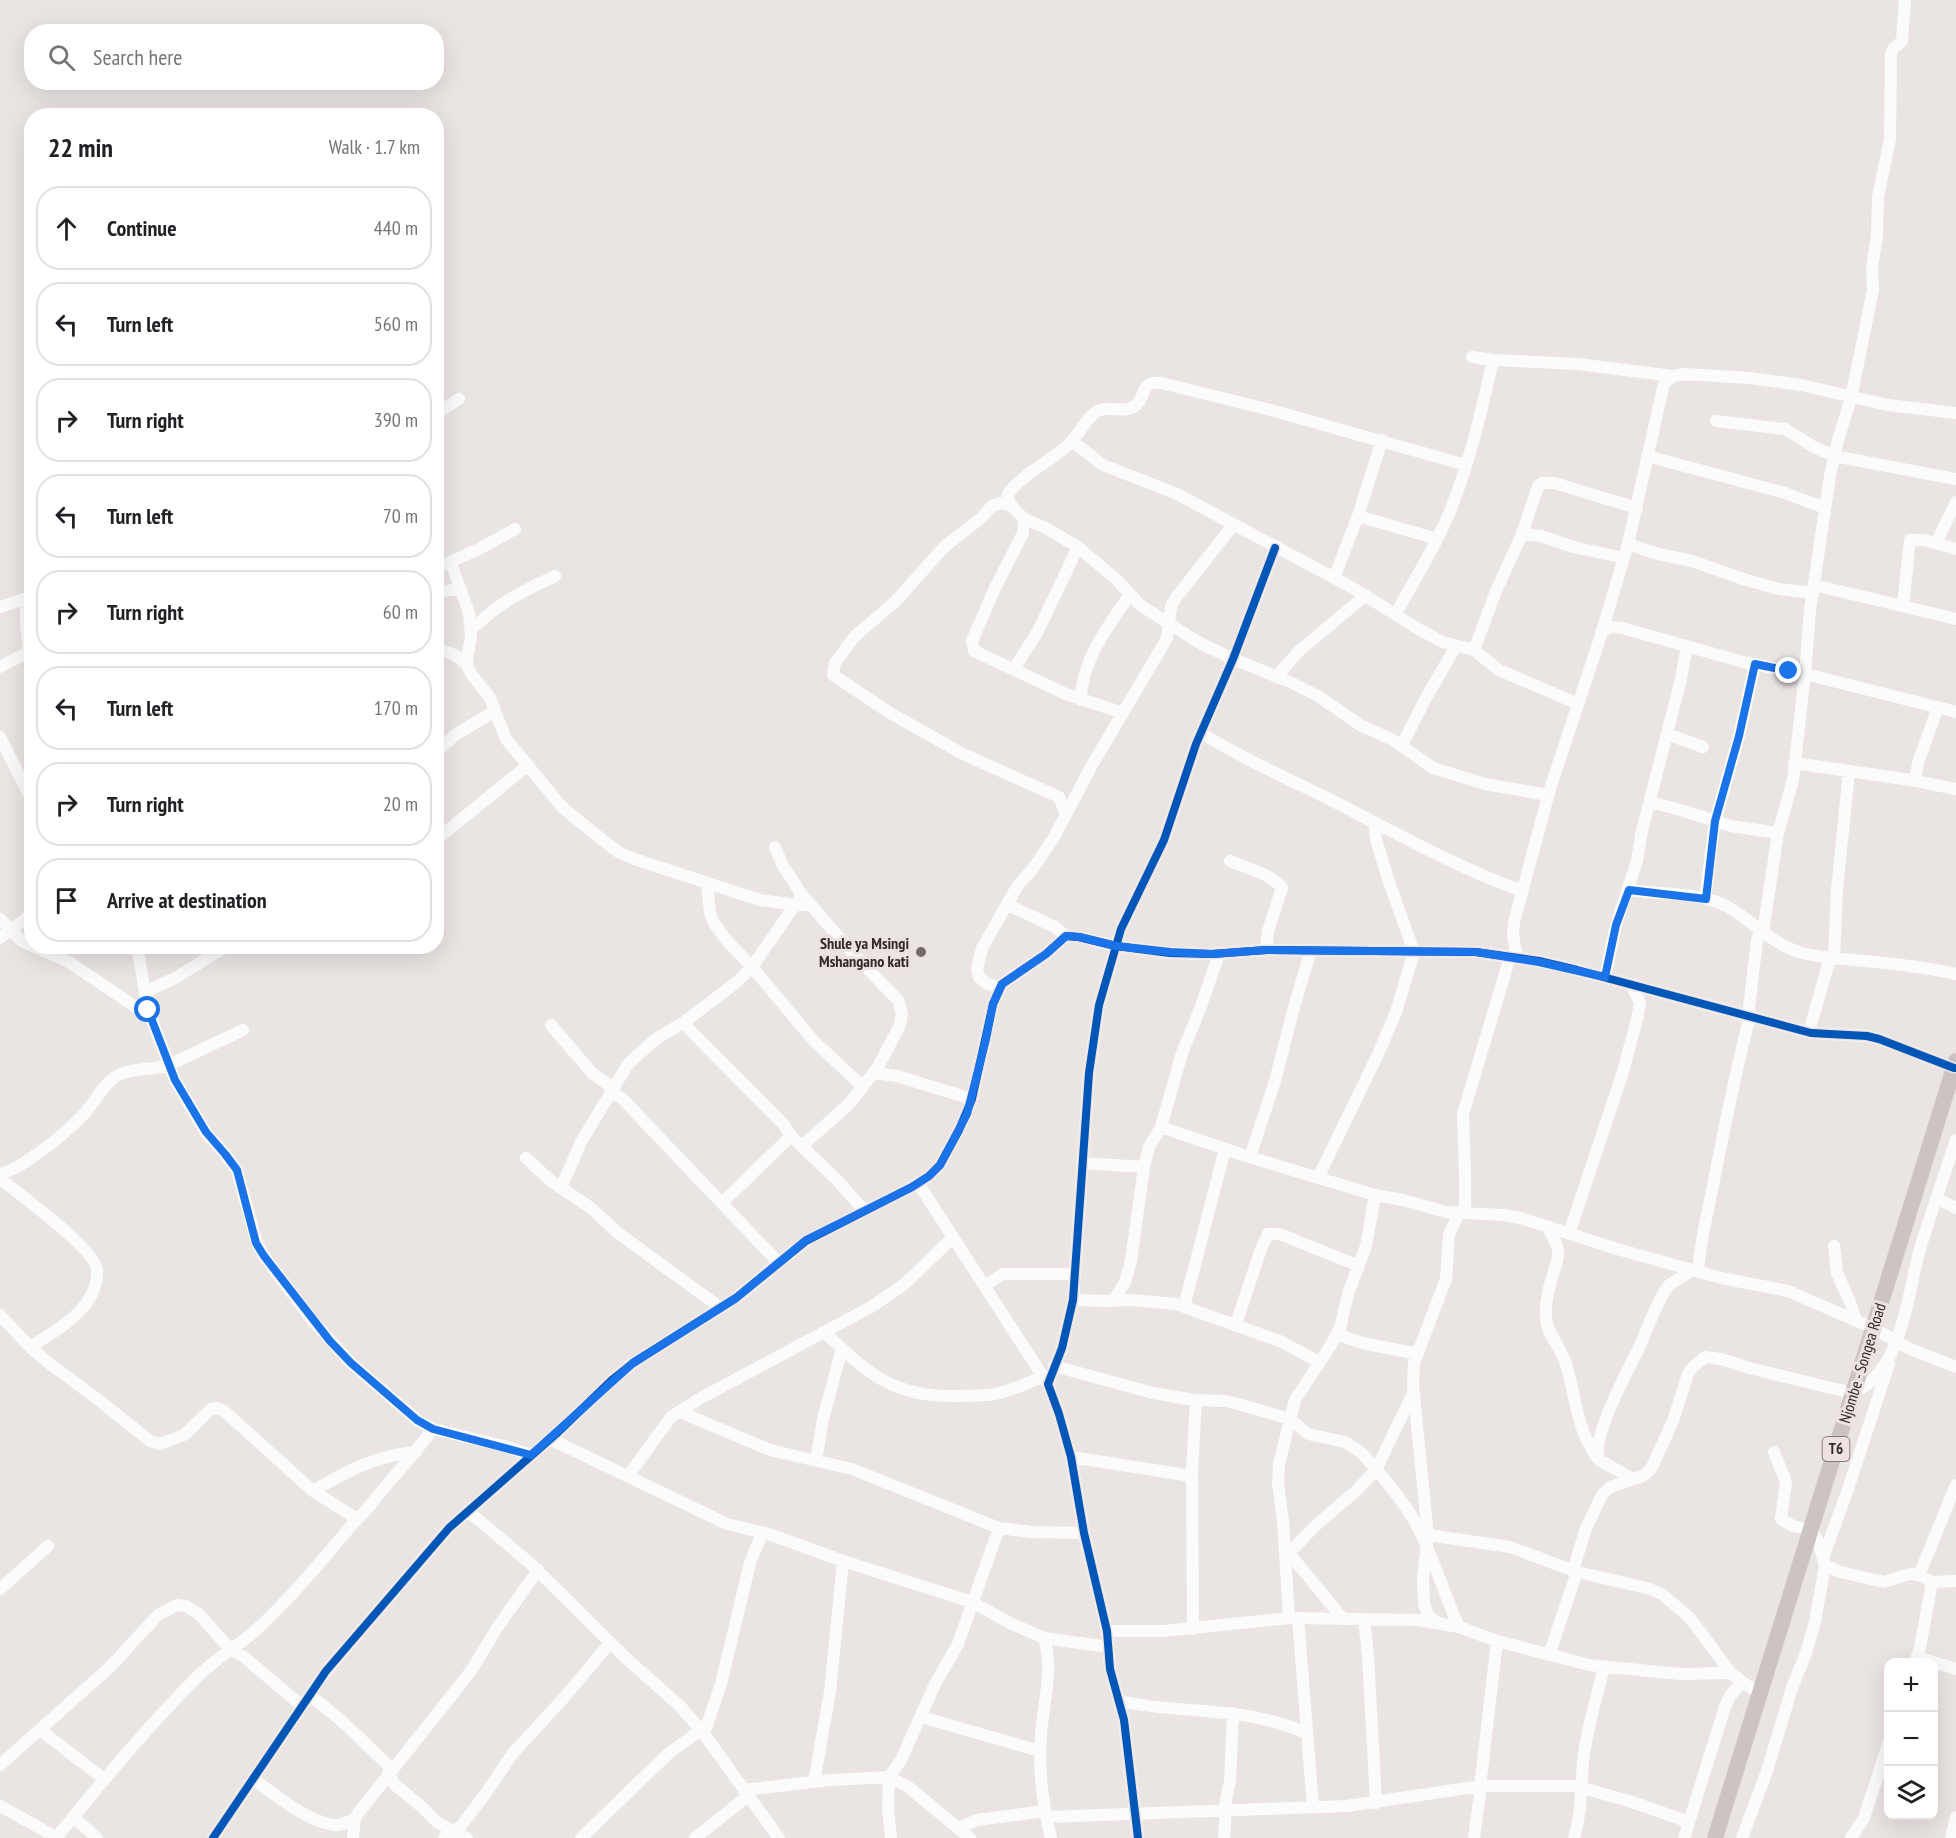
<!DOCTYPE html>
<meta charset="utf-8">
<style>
body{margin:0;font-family:"PT Sans Narrow",sans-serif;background:#f6f6f6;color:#202124}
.controls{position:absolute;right:18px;bottom:18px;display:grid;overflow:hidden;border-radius:12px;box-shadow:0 6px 24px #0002}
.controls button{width:54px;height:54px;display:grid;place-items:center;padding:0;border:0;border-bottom:2px solid #e0e0e0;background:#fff;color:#202124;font:30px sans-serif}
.stop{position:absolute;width:18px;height:18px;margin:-14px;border:4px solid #1a73e8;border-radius:50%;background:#fff}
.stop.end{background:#1a73e8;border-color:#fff;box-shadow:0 2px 6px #0008}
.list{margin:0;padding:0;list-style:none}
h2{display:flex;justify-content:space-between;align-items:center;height:78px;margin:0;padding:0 24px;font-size:26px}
h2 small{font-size:20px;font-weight:400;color:#757577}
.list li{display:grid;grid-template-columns:39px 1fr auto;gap:18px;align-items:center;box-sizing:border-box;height:84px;margin:0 12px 12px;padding:0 12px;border:2px solid #e0e0e0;border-radius:24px}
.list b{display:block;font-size:22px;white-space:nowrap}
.list em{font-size:20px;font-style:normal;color:#757577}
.icon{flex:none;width:33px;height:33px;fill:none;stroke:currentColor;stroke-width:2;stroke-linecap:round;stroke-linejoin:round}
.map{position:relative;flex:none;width:1956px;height:1838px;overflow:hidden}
.search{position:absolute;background:#fff;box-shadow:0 6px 24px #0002;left:24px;top:24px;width:420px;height:66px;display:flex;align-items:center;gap:15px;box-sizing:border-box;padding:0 21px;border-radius:24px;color:#757577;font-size:22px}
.panel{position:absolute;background:#fff;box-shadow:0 6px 24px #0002;left:24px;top:108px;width:420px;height:846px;border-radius:24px}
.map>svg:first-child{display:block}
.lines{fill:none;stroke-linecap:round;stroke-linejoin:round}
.minor{stroke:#fcfbfb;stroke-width:12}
.highway{stroke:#ccc4c3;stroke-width:16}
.cycleway-casing{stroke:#ede2e0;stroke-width:11}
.cycleway{stroke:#0057b8;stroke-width:8}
.route{stroke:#1a73e8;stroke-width:8}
.poi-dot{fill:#706c6b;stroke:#ede2e0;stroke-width:2}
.labels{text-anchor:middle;stroke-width:6;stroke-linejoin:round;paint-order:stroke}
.shield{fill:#ede2e0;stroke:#686261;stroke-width:1.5}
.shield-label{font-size:15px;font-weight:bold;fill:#2f2b2a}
.poi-label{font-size:16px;font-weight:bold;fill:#2f2b2a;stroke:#ede2e0;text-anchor:end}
.street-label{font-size:16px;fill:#2f2b2a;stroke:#ede2e0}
</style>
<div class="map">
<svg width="1956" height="1838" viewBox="0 0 1956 1838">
<rect width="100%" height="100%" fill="#eae4e3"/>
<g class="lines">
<path class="minor" d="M1472 357 1493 360 1578 364 1673 376
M436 414 459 399
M1716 421 1785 429 1814 447 1834 456 1956 479
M1072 441 1103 465 1177 494 1353 588 1420 630 1443 642 1474 650 1499 670 1578 704
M1647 456 1785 493 1825 508
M1010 505 1001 503 992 506 981 518 944 547 896 601 854 637 835 663 833 675 890 713 963 754 1059 797 1066 814
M1358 516 1437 539
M1024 519 1044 527 1078 547 1117 580 1140 605 1198 642 1233 659 1290 682 1318 696 1360 725 1393 740 1433 768 1485 784 1548 795
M1522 534 1541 536 1573 547 1624 558
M1936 543 1956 502
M1628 544 1658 554 1692 561 1746 580 1779 589 1813 593
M451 563 469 613 471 637 467 659V665L472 675 490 698 506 739 562 807 606 843 620 853 637 860 760 900 795 905H810
M436 568 479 549 515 529
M1334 578 1358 516 1382 440
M1814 585 1956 619
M436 592 460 589
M1903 606 1910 540H1924L1956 549
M0 607 27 598
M1396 614C1413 581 1434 550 1448 516 1469 466 1481 413 1493 360
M471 630C500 602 519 593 555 576
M1601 632 1611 627 1622 628 1747 663 1805 674 1956 712
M436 650C451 651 457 656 467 665
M1474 650 1496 591 1522 534 1538 486 1542 483H1554L1637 508
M29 652C28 637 21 604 32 594
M0 667 32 650
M1014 669 1038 631 1078 547
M1276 677 1299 651 1366 595
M1081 700C1081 661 1109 625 1130 594
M1123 713 1066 694 974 651 972 641 995 588 1023 533 1024 519C1018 511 1006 505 1008 494 1023 473 1054 460 1072 441 1081 432 1087 415 1100 410 1112 406 1125 414 1136 405 1147 395 1140 381 1161 383L1267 409 1466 465
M1201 733C1240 757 1282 776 1323 796 1389 829 1453 866 1522 891
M1667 734 1703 747
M0 737 32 800
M1402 745 1426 698 1456 646
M436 753 455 735 495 711
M1794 763 1911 780 1956 789
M1915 781 1918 763 1938 707
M1650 802 1684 811 1731 826 1778 833
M436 840 528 765
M775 847 783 866 802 895 859 960 898 1000 902 1013 900 1025 878 1067 849 1104 802 1146
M1230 861C1246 868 1270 873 1282 888L1268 931 1266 950
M707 883 710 913 714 923 727 941 752 967 813 1040 863 1087
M1629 890C1661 895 1698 891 1728 907 1753 921 1773 945 1802 953 1823 958 1844 959 1865 961 1896 964 1926 967 1956 974
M1705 899 1715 821 1739 736 1755 664
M1008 905 1055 927 1066 936
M0 919 22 941 32 946
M1763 932 1778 833 1793 780 1805 674 1810 610 1830 476 1838 440 1851 398 1873 290 1872 267 1877 236 1878 197 1890 139 1891 55 1893 49 1902 41 1905 0
M0 938 32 914
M33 946 69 962 149 1016
M137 946 148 1010 175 1080 206 1133 225 1154 237 1171 257 1243 264 1256 312 1320 351 1363 417 1420 433 1429 504 1446 531 1455
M1517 958 1513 935 1514 922 1550 789 1600 638 1628 544 1664 383 1673 376 1685 374 1749 378 1801 385 1888 405 1956 413
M1834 959 1837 890 1849 771
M1605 977 1616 925 1637 861 1641 835 1681 679 1687 646
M1000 987 987 984 979 977 977 969 982 948 1018 885 1032 870 1053 839 1092 765 1153 662 1167 638 1171 607 1175 599 1233 525
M145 992 177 977 227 946
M1748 1016 1757 941 1760 930
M683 1023 784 1125 791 1136 838 1181 864 1210
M551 1025 592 1073 613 1088
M1809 1032 1830 958
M874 1073 897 1076 972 1099
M611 1092 623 1099 633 1110 778 1262
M1161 1127 1246 1156 1375 1195 1403 1200 1446 1212 1503 1215 1521 1218 1617 1249 1721 1278 1788 1291 1873 1328 1910 1349 1956 1367
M1250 1157 1275 1081 1294 1007 1311 950
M526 1158 551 1181 591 1208 618 1233 721 1308
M1082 1163 1144 1167
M0 1174C22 1169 66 1133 82 1116 94 1104 101 1087 115 1077 131 1067 151 1071 169 1065L243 1030
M1318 1178 1379 1052 1396 1012 1414 952 1388 879 1376 839 1374 822
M0 1179C18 1193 96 1250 97 1270 99 1308 57 1330 30 1347
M918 1183C961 1250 1004 1317 1047 1383
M561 1188 581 1142 628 1064 657 1038 683 1023 738 981 752 967 802 895
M1938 1199 1956 1208
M722 1203 791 1136
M1465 1213V1175L1463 1114 1510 957
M1547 1226C1551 1234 1557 1242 1558 1251 1559 1260 1554 1269 1552 1278 1548 1290 1545 1305 1546 1318 1547 1335 1562 1348 1566 1364 1577 1400 1575 1426 1598 1459
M1569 1234 1622 1075 1637 1019 1640 1003 1631 984
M1834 1246 1837 1273 1850 1302 1856 1321
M1698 1270C1701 1237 1709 1207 1715 1175 1726 1121 1736 1069 1750 1016
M985 1285 1003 1274H1075
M1073 1300 1106 1301 1130 1300 1176 1304 1282 1342 1319 1362
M1113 1301 1125 1282 1131 1261 1144 1167 1149 1147 1161 1127 1182 1053 1200 1009 1219 954
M1184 1307 1225 1149
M0 1315 30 1347 50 1364 96 1398 150 1441 160 1444 184 1435 211 1409 217 1408 224 1411 313 1491 357 1519
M1236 1324 1261 1249 1268 1234H1280L1359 1266
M825 1332C867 1374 895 1398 958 1396 972 1395 986 1397 999 1393 1014 1390 1028 1382 1043 1377
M1337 1334 1362 1343 1418 1354
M1054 1366 1153 1393 1194 1400 1225 1401 1238 1404 1290 1419 1308 1434 1345 1442 1362 1453C1382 1477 1405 1501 1418 1528 1434 1559 1444 1594 1459 1627
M680 1412 770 1450 852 1469 999 1528 1031 1532 1084 1533
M550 1439 727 1524 769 1534 843 1561 972 1602 1010 1623 1044 1638 1108 1647
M1774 1452 1786 1482 1781 1519 1793 1526 1812 1530 1817 1539 1825 1565 1840 1572 1884 1582 1909 1574 1919 1575 1932 1582 1956 1581
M1071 1457 1192 1476
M816 1460 823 1419 842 1349
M628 1476 671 1417 699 1399 871 1307 906 1283 952 1238
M1633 1479 1599 1460C1591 1438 1626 1374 1637 1352 1646 1332 1653 1312 1664 1292L1669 1285 1695 1269
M313 1491C347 1471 377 1455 416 1452
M468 1511 531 1564 627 1659 680 1706 704 1734 779 1838
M1428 1535 1510 1547 1577 1572 1647 1588 1662 1594 1690 1618 1731 1673 1742 1682 1761 1694
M1289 1553 1343 1619
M1286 1556 1315 1526 1356 1491 1376 1470 1413 1393
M1823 1558 1847 1492 1889 1364
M1573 1571 1586 1528 1602 1495 1610 1487 1643 1476 1651 1469 1673 1421 1688 1374 1692 1368 1705 1357 1721 1359 1749 1368 1852 1393C1903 1373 1907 1294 1920 1249 1931 1213 1944 1176 1956 1140
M1919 1575 1956 1485
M0 1589 48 1546
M1289 1618 1283 1521 1278 1483 1279 1464 1295 1400 1331 1345 1340 1328 1348 1294 1366 1246 1375 1195
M1298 1618 1313 1807
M1364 1620 1368 1656 1376 1803
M1436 1622 1428 1615 1424 1604 1423 1577 1428 1535 1413 1384 1414 1363 1446 1279 1449 1235 1459 1212
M1193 1629 1192 1469 1196 1400
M1107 1631H1164L1289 1618 1419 1620 1459 1627 1497 1641 1589 1665 1680 1674 1731 1673
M1044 1638C1054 1669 1043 1704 1041 1736 1038 1770 1043 1805 1051 1838
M1549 1655 1577 1572
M1917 1657 1956 1669
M1915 1662 1920 1648 1932 1582
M310 1695 344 1723 392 1769
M1119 1701C1184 1715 1242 1705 1306 1733
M921 1717 1040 1751
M40 1730 104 1779
M704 1734 721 1684 750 1563 762 1533
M0 1765 110 1667 158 1615 177 1605 186 1606 199 1614 231 1650 244 1657 302 1706
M388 1773 395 1785 421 1806 438 1823 467 1838
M254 1779C273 1794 312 1825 337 1825 343 1825 349 1821 355 1819
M814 1782 830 1692 843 1561
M1480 1787 1497 1641
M1583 1788 1629 1801 1689 1822
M744 1790 830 1780 889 1777 907 1786 970 1838
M0 1806 56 1837
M1224 1810 1230 1781 1233 1713
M73 1817 97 1838
M1046 1817 1347 1806 1481 1786H1583
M958 1828 977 1820 1045 1811
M56 1838C101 1783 147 1727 198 1676 215 1659 237 1647 255 1631 292 1597 324 1558 357 1519 368 1510 375 1498 385 1487 402 1468 417 1450 433 1429
M213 1838 326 1671 449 1528 556 1434 613 1379 633 1363 736 1298 806 1241 912 1187 929 1176 940 1165 959 1130 972 1099 993 1004 1002 984 1046 954 1066 936 1079 937 1116 946 1170 953 1212 954 1266 950 1476 952 1539 961 1577 970 1811 1033 1867 1036 1879 1039 1954 1068
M353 1838 355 1819 359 1812 471 1671 497 1628 538 1570
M444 1838 461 1826 486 1793 513 1753 562 1700 610 1643
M581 1838 669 1753 701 1730
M695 1838 748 1796
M891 1838 888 1810 889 1777 901 1760 935 1684 958 1644 999 1528
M1138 1838 1124 1720 1110 1669 1107 1631 1084 1533 1071 1457 1059 1414 1048 1384 1062 1348 1073 1300 1089 1073 1099 1005 1121 929 1164 840 1196 744 1233 659 1275 548
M1224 1838 1226 1809
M1474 1838 1481 1786
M1574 1838C1583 1808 1580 1784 1584 1754 1588 1725 1597 1696 1604 1667
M1684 1838 1725 1707 1730 1696 1742 1682
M1742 1838 1767 1771 1792 1688 1806 1653 1815 1622 1825 1565
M1851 1838 1864 1818 1888 1744
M1951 1838 1956 1817"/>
<path class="highway" d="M1715 1838C1796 1579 1877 1320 1956 1061"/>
<g class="cycleway-casing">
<path id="cycleway" d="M213 1838 326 1671 449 1528 556 1434 613 1379 633 1363 736 1298 806 1241 912 1187 929 1176 940 1165 959 1130 972 1099 993 1004 1002 984 1046 954 1066 936 1079 937 1116 946 1170 953 1212 954 1266 950 1476 952 1539 961 1577 970 1811 1033 1867 1036 1879 1039 1954 1068
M1138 1838 1124 1720 1110 1669 1107 1631 1084 1533 1071 1457 1059 1414 1048 1384 1062 1348 1073 1300 1089 1073 1099 1005 1121 929 1164 840 1196 744 1233 659 1275 548"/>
</g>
<use href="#cycleway" class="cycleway"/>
</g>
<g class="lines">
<path class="route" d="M148 1010 175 1080 206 1132 225 1154 237 1170 256 1243 264 1256 330 1341 351 1363 417 1420 433 1429 531 1455 633 1363 736 1298 806 1240 912 1187 929 1176 940 1165 967 1114 986 1039 993 1004 1002 984 1046 954 1066 936 1079 937 1116 946 1170 952 1212 954 1266 950 1476 952 1539 962 1605 977 1616 925 1629 890 1706 899 1715 821 1739 736 1755 664 1789 671"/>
</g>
<circle class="poi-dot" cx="921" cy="952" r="6"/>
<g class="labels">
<rect class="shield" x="1822.5" y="1437" width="27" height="24" rx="4.5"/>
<g class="shield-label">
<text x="1836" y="1454">T6</text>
</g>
<g class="poi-label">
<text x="909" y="949">Shule ya Msingi<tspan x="909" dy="18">Mshangano kati</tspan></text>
</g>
<g class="street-label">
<text transform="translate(1862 1363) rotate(-73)" y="6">Njombe - Songea Road</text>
</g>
</g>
</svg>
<div class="controls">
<button>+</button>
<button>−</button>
<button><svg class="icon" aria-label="layers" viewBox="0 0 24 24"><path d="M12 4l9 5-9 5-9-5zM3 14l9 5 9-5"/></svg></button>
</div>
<div class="stop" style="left:148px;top:1010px"></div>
<div class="stop end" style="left:1789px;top:671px"></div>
<div class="search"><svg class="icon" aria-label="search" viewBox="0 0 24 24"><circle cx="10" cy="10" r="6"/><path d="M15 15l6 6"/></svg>Search here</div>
<section class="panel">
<h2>22 min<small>Walk · 1.7 km</small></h2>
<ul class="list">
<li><svg class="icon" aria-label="ahead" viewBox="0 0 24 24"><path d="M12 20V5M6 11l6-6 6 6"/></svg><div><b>Continue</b></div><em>440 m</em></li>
<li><svg class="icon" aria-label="left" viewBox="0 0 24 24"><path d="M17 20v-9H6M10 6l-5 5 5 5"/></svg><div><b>Turn left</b></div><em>560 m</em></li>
<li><svg class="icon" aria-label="right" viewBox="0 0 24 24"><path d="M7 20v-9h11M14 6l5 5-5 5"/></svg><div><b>Turn right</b></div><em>390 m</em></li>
<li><svg class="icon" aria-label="left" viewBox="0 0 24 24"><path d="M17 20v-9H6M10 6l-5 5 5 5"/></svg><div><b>Turn left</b></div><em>70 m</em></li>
<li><svg class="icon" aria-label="right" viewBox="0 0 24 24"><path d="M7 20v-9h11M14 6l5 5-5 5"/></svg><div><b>Turn right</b></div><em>60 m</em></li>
<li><svg class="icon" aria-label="left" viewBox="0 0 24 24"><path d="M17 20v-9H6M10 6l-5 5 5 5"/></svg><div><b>Turn left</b></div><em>170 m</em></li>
<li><svg class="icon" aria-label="right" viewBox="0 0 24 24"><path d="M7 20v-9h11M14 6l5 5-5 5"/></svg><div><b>Turn right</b></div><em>20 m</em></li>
<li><svg class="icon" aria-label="arrive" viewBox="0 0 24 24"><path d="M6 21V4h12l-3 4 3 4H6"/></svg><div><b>Arrive at destination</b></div></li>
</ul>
</section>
</div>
